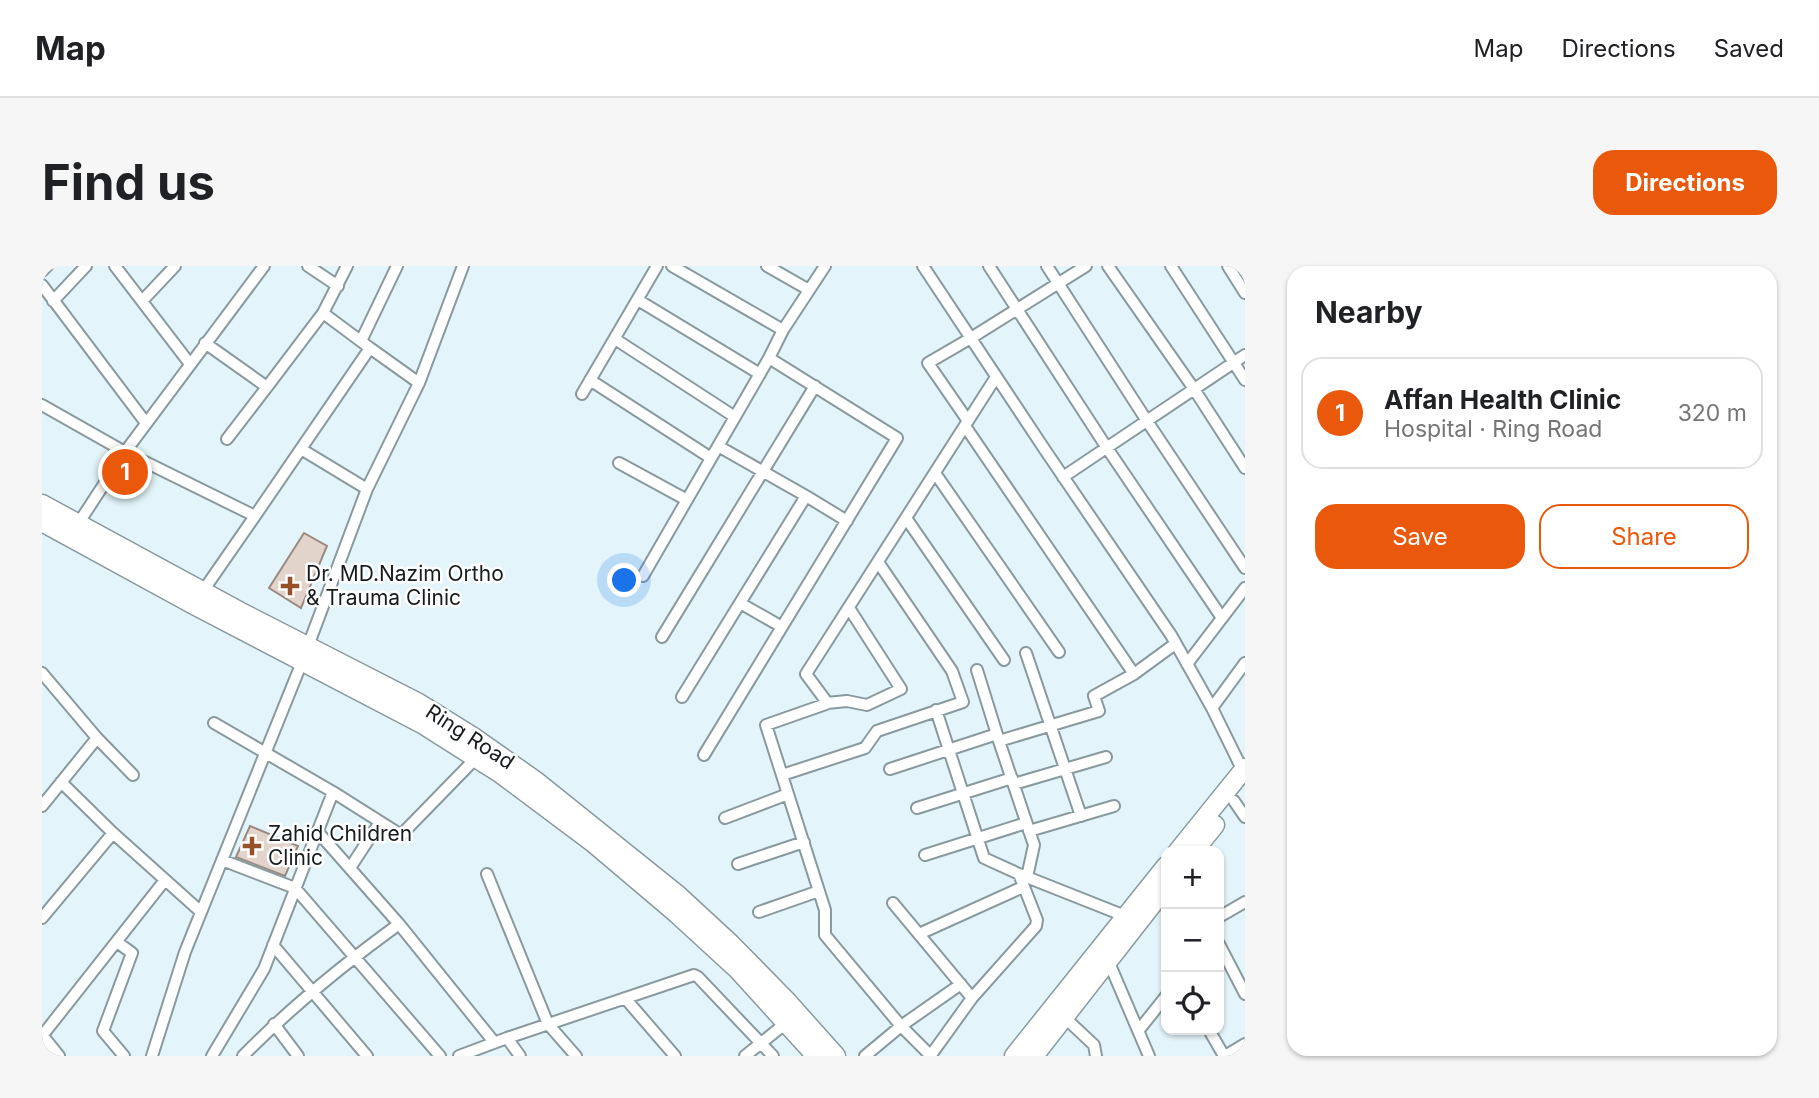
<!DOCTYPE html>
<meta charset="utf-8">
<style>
body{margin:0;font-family:Inter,sans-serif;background:#f6f6f6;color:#202124}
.controls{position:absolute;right:21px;bottom:21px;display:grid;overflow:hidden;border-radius:14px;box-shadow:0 2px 5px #0004}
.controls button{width:63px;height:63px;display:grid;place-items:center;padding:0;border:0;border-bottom:2px solid #e0e0e0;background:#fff;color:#202124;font:35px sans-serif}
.you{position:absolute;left:583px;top:315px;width:24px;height:24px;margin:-18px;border:5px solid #fff;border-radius:50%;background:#1a73e8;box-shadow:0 0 0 10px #1a73e833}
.badge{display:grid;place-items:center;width:46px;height:46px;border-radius:50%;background:#ea580c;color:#fff;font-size:23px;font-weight:700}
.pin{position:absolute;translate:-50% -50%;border:4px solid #fff;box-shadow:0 2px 7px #0006}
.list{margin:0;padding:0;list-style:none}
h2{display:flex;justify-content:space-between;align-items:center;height:91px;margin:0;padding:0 28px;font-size:30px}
h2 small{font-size:23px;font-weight:400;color:#757577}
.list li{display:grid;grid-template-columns:46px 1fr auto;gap:21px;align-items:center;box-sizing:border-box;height:112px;margin:0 14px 14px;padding:0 14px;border:2px solid #e0e0e0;border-radius:21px}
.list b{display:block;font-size:26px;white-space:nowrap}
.list p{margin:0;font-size:23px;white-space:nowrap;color:#757577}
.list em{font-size:23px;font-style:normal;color:#757577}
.actions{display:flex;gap:14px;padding:21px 28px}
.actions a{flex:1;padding:16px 0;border:2px solid #ea580c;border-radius:21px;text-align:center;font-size:24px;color:#ea580c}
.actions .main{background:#ea580c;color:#fff}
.icon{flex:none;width:38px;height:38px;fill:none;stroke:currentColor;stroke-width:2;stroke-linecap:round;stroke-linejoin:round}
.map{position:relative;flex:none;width:1203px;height:790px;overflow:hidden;border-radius:21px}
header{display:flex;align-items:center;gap:42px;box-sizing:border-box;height:98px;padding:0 35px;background:#fff;border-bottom:2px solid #e0e0e0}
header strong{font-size:33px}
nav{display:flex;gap:38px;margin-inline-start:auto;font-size:24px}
.intro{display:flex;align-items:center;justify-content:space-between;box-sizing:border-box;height:168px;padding:0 42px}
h1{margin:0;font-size:49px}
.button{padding:18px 32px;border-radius:21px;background:#ea580c;color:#fff;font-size:24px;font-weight:700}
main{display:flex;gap:42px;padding:0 42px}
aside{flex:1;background:#fff;border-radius:21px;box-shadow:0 2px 5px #0004}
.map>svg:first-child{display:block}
.building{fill:#e2d3cb;stroke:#988a83;stroke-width:2}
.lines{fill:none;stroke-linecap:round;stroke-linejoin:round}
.minor-casing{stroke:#899a9f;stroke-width:14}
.primary-casing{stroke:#899a9f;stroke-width:21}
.trunk-casing{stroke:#899a9f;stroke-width:21}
.minor{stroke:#fff;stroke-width:10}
.primary{stroke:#fff;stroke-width:18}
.trunk{stroke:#fff;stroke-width:18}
.poi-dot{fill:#975128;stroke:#fefefe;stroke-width:2.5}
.labels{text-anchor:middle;stroke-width:5;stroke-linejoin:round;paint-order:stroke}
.poi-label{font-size:21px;fill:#161c1e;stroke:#fefefe;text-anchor:start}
.street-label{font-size:21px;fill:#161c1e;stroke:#fefefe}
</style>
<header>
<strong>Map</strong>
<nav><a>Map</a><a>Directions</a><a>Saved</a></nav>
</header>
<div class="intro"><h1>Find us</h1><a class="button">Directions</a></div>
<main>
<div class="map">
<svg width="1203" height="790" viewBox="0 0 1203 790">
<rect width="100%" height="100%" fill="#e3f5fa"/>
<path class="building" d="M86 196 99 203 86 224 73 216Z
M262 267 285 280 259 342 227 322Z
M208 560 256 580 243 610 194 591Z"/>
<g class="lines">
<g class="minor-casing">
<path id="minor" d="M73 0 148 98
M266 0 296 20
M725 0 767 24
M881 0 1003 184 1129 369 1170 442 1201 505
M947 0 1065 182 1180 352
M1005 0 1105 155 1203 302
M1066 0 1152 123 1203 202
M1129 0 1203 114
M1186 0 1203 27
M0 5 5 0
M0 19 104 157
M596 34 718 108
M11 35 44 0
M100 35 133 0
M281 47 305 0
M741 64 783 0
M573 73 693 151
M319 75 355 0
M163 77 225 121 281 47 328 82
M548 114 669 192
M540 128 615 0
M0 139 83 186 213 250 161 325
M926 155 886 97 929 72 1044 0
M923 160 1092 408
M185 173 225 121
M676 180 764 230
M259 183 325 223
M577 197 645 234
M893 207 1017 386
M1021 211 1203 89
M213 250 328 82 377 117
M864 252 962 394
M36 258 83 186 222 0
M601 310 727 92 741 64 630 0
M698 337 740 361
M620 371 773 120
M984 387 1039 550
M1145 398 1203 322
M935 404 957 475 1057 445 1052 430 1092 408 1133 378
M0 407 55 472
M640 431 764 230 805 255
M785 437 805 435 825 439 859 423 807 342
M1170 442 1203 397
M894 444 942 592 977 608 1083 650
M957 475 992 579 985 611
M662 489 855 172 727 92
M848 503 955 468
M740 509 823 482 835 465 921 436 910 405 836 296
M19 516 71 567
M972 518 1064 491
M291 526 359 569 434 492
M1192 535 1203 551
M0 540 55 472 91 509
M875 542 970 512
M683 552 746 528
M987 565 1072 540
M883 589 984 557
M180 594 253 622 398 790
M696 598 762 576
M308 602 338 556
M445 608 506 758 534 790
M851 637 930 732
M717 646 777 625
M1177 651 1203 636
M0 652 71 567 159 646
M357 658 452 776
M877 668 981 621
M75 676 90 687 61 765 82 790
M1177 678 1203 728
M231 679 325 790
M1065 692 1107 790
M583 732 633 790
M1020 749 1052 779 1054 790
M232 758 256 790
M1097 764 1124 730
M1167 764 1182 790
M0 769 17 790
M0 770 123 614
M465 772 652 709 656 711 731 790
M889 789 930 732 994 660 995 654 977 608
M110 790 143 686 260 396 325 223 377 117 421 0
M170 790 222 703 291 526 172 457
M201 790C249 741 302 698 357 658L275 565
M417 790 465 772 478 790
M703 790 744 757
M823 790 859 760 919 718
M889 790 859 760 783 669V644L724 459 784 438V435L764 408 954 111
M1183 790 1203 778"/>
</g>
<g class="primary-casing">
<path id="primary" d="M1136 585 1203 502
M1152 585 1173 559
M972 790 1124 600
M992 790 1124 621"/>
</g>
<g class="trunk-casing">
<path id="trunk" d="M0 238 197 345 375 436 433 472 494 515 636 629 688 677 744 734 794 790
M0 256 152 339 380 458 459 508 550 576 635 648 695 703 774 790"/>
</g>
<use href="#minor" class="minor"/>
<use href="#primary" class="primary"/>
<use href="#trunk" class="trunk"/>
</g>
<g class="poi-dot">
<path d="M244.5 309.5h7v7h7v7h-7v7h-7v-7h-7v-7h7z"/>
<path d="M206.5 569.5h7v7h7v7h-7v7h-7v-7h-7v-7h7z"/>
</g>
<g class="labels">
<g class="poi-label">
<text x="264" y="315">Dr. MD.Nazim Ortho<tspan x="264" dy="24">&amp; Trauma Clinic</tspan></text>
<text x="226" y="575">Zahid Children<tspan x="226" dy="24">Clinic</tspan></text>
</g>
<g class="street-label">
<text transform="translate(428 471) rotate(33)" y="7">Ring Road</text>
</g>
</g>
</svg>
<div class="controls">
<button>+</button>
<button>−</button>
<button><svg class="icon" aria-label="locate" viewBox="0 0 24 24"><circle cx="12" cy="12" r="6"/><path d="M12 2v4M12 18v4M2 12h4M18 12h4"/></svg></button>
</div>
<div class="you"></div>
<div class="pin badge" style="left:83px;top:206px">1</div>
</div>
<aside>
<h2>Nearby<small></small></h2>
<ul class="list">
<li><span class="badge">1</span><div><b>Affan Health Clinic</b><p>Hospital · Ring Road</p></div><em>320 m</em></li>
</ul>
<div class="actions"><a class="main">Save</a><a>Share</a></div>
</aside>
</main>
